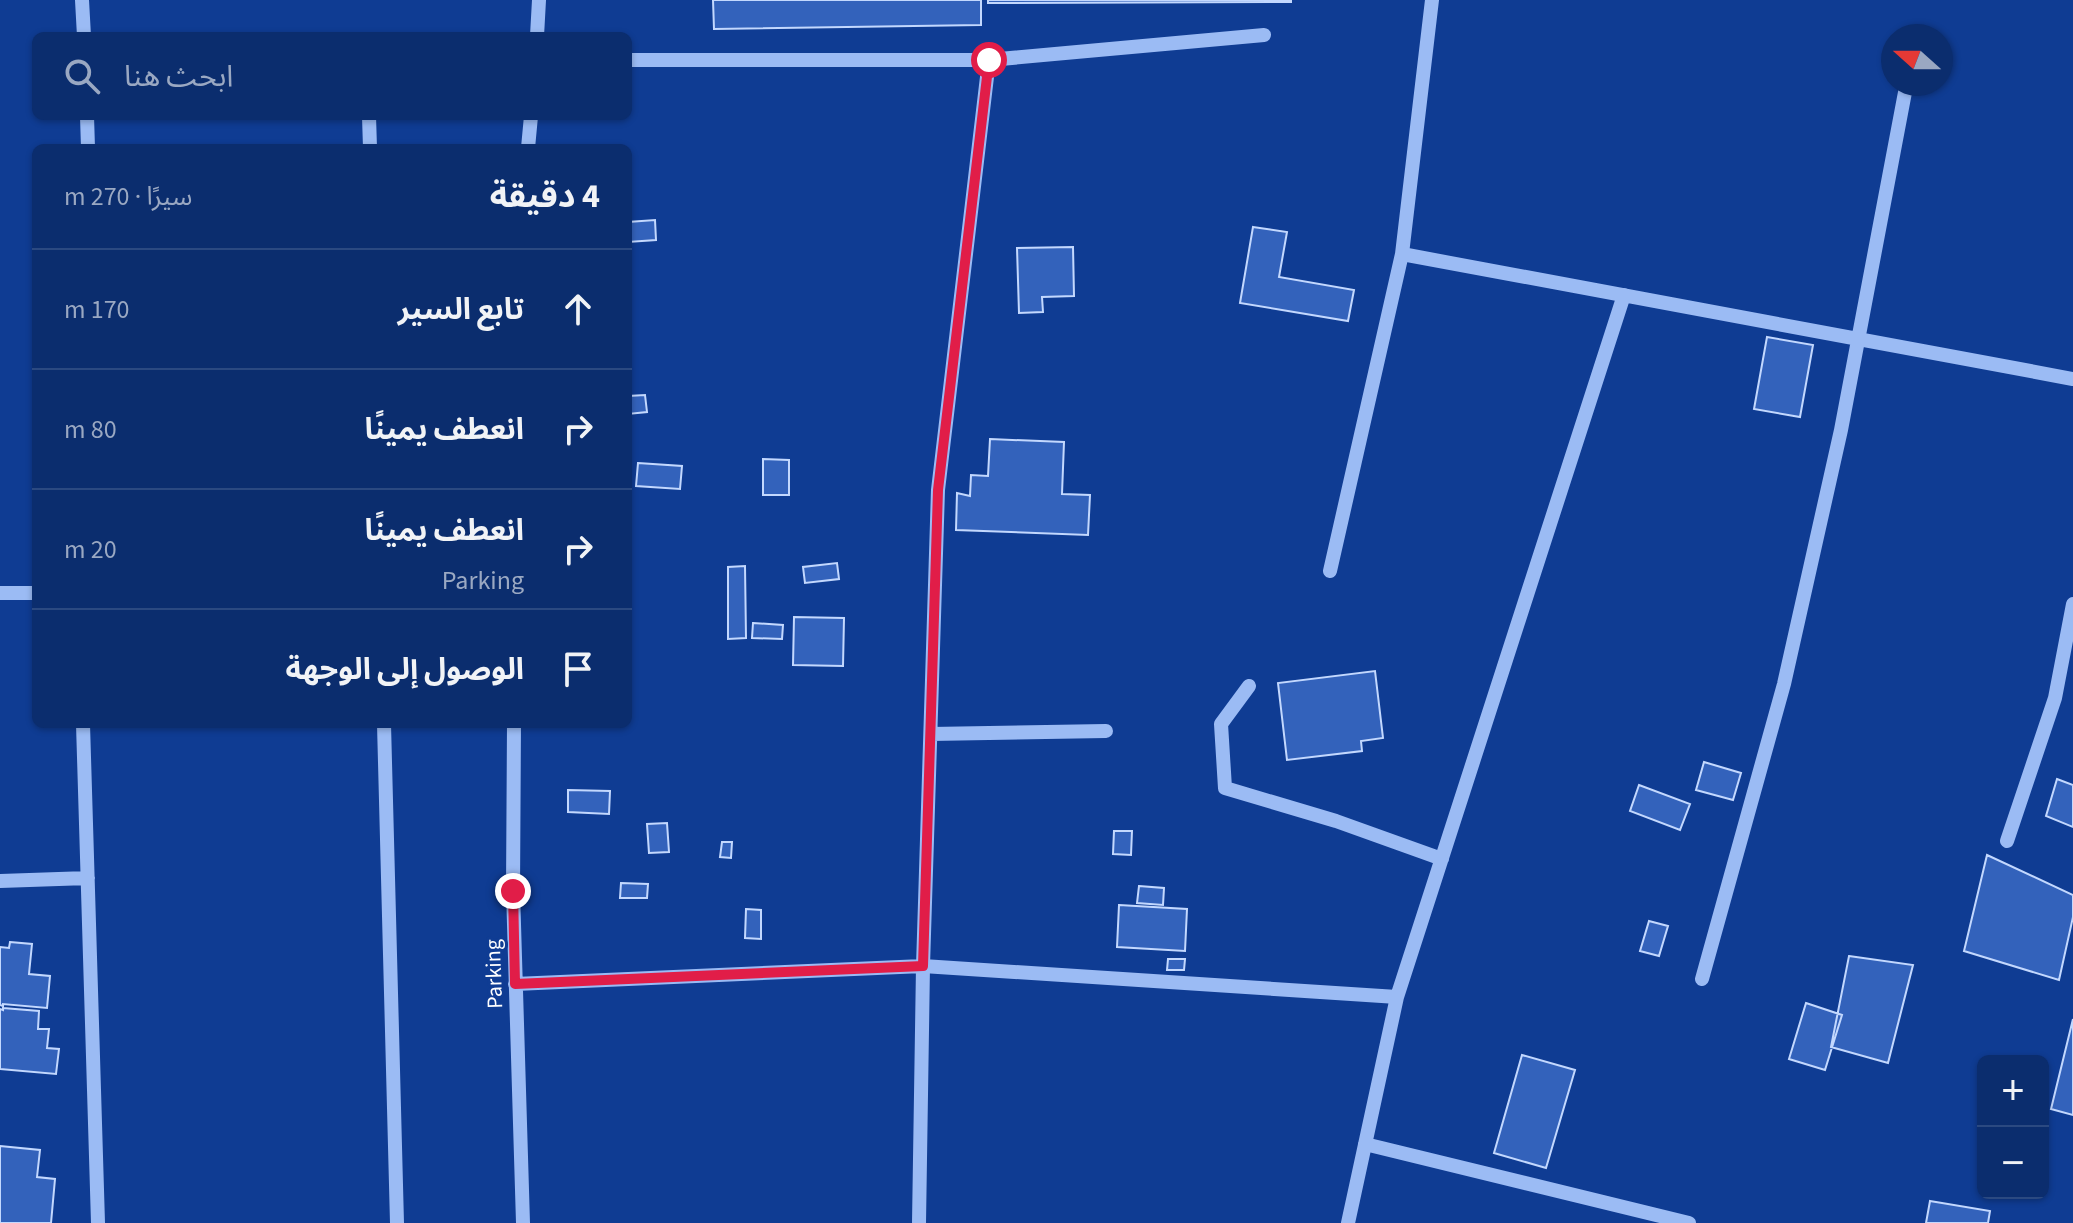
<!DOCTYPE html>
<html lang="ar">
<meta charset="utf-8">
<style>
body{margin:0;font-family:"Source Sans 3","Noto Sans Arabic",sans-serif;background:#143573;color:#f1f3f6;direction:rtl}
.controls{position:absolute;right:24px;bottom:24px;display:grid;overflow:hidden;border-radius:12px;box-shadow:0 2px 6px #0004}
.controls button{width:72px;height:72px;display:grid;place-items:center;padding:0;border:0;border-bottom:2px solid #2b4981;background:#0b2d6e;color:#f1f3f6;font:40px sans-serif}
.compass{position:absolute;left:1881px;top:24px;width:72px;height:72px;border-radius:50%;background:#0b2d6e;box-shadow:0 2px 6px #0004;rotate:291deg}
.stop{position:absolute;width:24px;height:24px;margin:-18px;border:6px solid #e11d48;border-radius:50%;background:#fff}
.stop.end{background:#e11d48;border-color:#fff;box-shadow:0 2px 8px #0008}
.list{margin:0;padding:0;list-style:none}
h2{display:flex;justify-content:space-between;align-items:center;height:104px;margin:0;padding:0 32px;font-size:34px}
h2 small{font-size:26px;font-weight:400;color:#9aa8c2}
.list li{display:grid;grid-template-columns:52px 1fr auto;gap:24px;align-items:center;box-sizing:border-box;height:120px;padding:0 32px;border-top:2px solid #2b4981}
.list b{display:block;font-size:30px;white-space:nowrap}
.list p{margin:0;font-size:26px;white-space:nowrap;color:#9aa8c2}
.list em{font-size:26px;font-style:normal;color:#9aa8c2}
.icon{flex:none;width:44px;height:44px;fill:none;stroke:currentColor;stroke-width:2;stroke-linecap:round;stroke-linejoin:round}
.map{position:relative;flex:none;width:2073px;height:1223px;overflow:hidden;direction:ltr}
.search{position:absolute;background:#0b2d6e;box-shadow:0 2px 6px #0004;left:32px;top:32px;width:600px;height:88px;display:flex;align-items:center;gap:20px;box-sizing:border-box;padding:0 28px;border-radius:12px;color:#9aa8c2;font-size:30px}
.panel{position:absolute;background:#0b2d6e;box-shadow:0 2px 6px #0004;left:32px;top:144px;width:600px;height:584px;border-radius:12px;direction:rtl}
.map>svg:first-child{display:block}
.building{fill:#3362bb;stroke:#c3d8fe;stroke-width:2}
.lines{fill:none;stroke-linecap:round;stroke-linejoin:round}
.minor{stroke:#9bbbf4;stroke-width:14}
.route{stroke:#e11d48;stroke-width:10}
.labels{text-anchor:middle;stroke-width:6;stroke-linejoin:round;paint-order:stroke}
.street-label{font-size:22px;fill:#fff;stroke:#0f3c93}
</style>
<div class="map">
<svg width="2073" height="1223" viewBox="0 0 2073 1223">
<rect width="100%" height="100%" fill="#0f3c93"/>
<path class="building" d="M713 0H981V25L714 29Z
M988 0H1291V2L988 3Z
M655 220 656 240 628 242V222Z
M1253 227 1287 232 1279 277 1354 290 1348 321 1240 303Z
M1073 247 1074 296 1042 297 1043 312 1019 313 1017 248Z
M1767 337 1813 345 1800 417 1754 409Z
M645 395 647 412 628 414V396Z
M990 439 1064 442 1062 494 1090 495 1088 535 956 530 957 493 970 496 971 475 988 476Z
M763 459 789 460V495H763Z
M638 463 682 466 680 489 636 486Z
M837 563 839 579 805 583 803 567Z
M745 566 746 638 728 639V567Z
M794 617 844 618 843 666 793 665Z
M753 623 783 625 782 639 752 638Z
M1375 671 1383 738 1361 741 1362 751 1287 760 1278 683Z
M1704 762 1741 773 1733 800 1696 790Z
M2057 779 2073 785V827L2046 816Z
M1639 785 1690 804 1680 830 1630 811Z
M568 790 610 791 609 814 568 812Z
M667 823 669 852 649 853 647 824Z
M1114 831H1132L1131 855 1113 854Z
M722 842H732L731 858 720 857Z
M1987 855 2073 895V917L2059 980 1964 951Z
M621 883 648 884 647 898H620Z
M1139 886 1164 888 1163 905 1137 903Z
M1119 905 1187 909 1185 951 1117 947Z
M746 909 761 910V939L745 938Z
M1649 921 1668 926 1659 956 1640 951Z
M10 942 32 944 29 974 50 976 47 1008 3 1004V1006L0 1005V947L9 948Z
M1849 956 1913 965 1888 1063 1831 1047Z
M1168 959H1185L1184 970H1167Z
M1806 1003 1842 1015 1825 1070 1789 1059Z
M3 1008 39 1011 38 1029H49L47 1048 59 1049 56 1074 0 1069V1009L3 1010Z
M2073 1019V1115L2051 1109Z
M1522 1055 1575 1070 1546 1168 1494 1153Z
M0 1146 40 1150 37 1177 55 1179 51 1223H0Z
M1930 1201 1990 1211 1988 1223H1926Z"/>
<g class="lines">
<path class="minor" d="M82 0 84 36
M537 36 539 0
M628 60H989L1264 35
M87 116 88 148
M369 116 370 148
M528 148 531 116
M1402 254 2073 379
M1330 571 1402 254 1432 0
M0 593H36
M1249 686 1221 724 1225 788 1336 821 1442 859
M83 724 98 1223
M384 724 397 1223
M514 724 513 891 523 1223
M931 734 1106 731
M2007 841 2055 698 2073 604
M0 881 88 878
M1702 979 1784 684 1841 430 1906 87
M515 984 923 966 1397 997
M1365 1144 1689 1223
M919 1223 923 966 938 490 989 60
M1348 1223 1397 997 1624 295"/>
</g>
<g class="lines">
<path class="route" d="M513 891 515 984 923 966 938 490 989 60"/>
</g>
<g class="labels">
<g class="street-label">
<text transform="translate(493 974) rotate(-92)" y="8">Parking</text>
</g>
</g>
</svg>
<div class="controls">
<button>+</button>
<button>−</button>
</div>
<svg class="compass" viewBox="-18 -18 36 36"><path d="M0-13l5 13h-10z" fill="#e53935"/><path d="M0 13l5-13h-10z" fill="#9aa8c2"/></svg>
<div class="stop" style="left:989px;top:60px"></div>
<div class="stop end" style="left:513px;top:891px"></div>
<div class="search"><svg class="icon" aria-label="search" viewBox="0 0 24 24"><circle cx="10" cy="10" r="6"/><path d="M15 15l6 6"/></svg>ابحث هنا</div>
<section class="panel">
<h2>4 دقيقة<small>سيرًا · 270 m</small></h2>
<ul class="list">
<li><svg class="icon" aria-label="ahead" viewBox="0 0 24 24"><path d="M12 20V5M6 11l6-6 6 6"/></svg><div><b>تابع السير</b></div><em>170 m</em></li>
<li><svg class="icon" aria-label="right" viewBox="0 0 24 24"><path d="M7 20v-9h11M14 6l5 5-5 5"/></svg><div><b>انعطف يمينًا</b></div><em>80 m</em></li>
<li><svg class="icon" aria-label="right" viewBox="0 0 24 24"><path d="M7 20v-9h11M14 6l5 5-5 5"/></svg><div><b>انعطف يمينًا</b><p>Parking</p></div><em>20 m</em></li>
<li><svg class="icon" aria-label="arrive" viewBox="0 0 24 24"><path d="M6 21V4h12l-3 4 3 4H6"/></svg><div><b>الوصول إلى الوجهة</b></div></li>
</ul>
</section>
</div>
